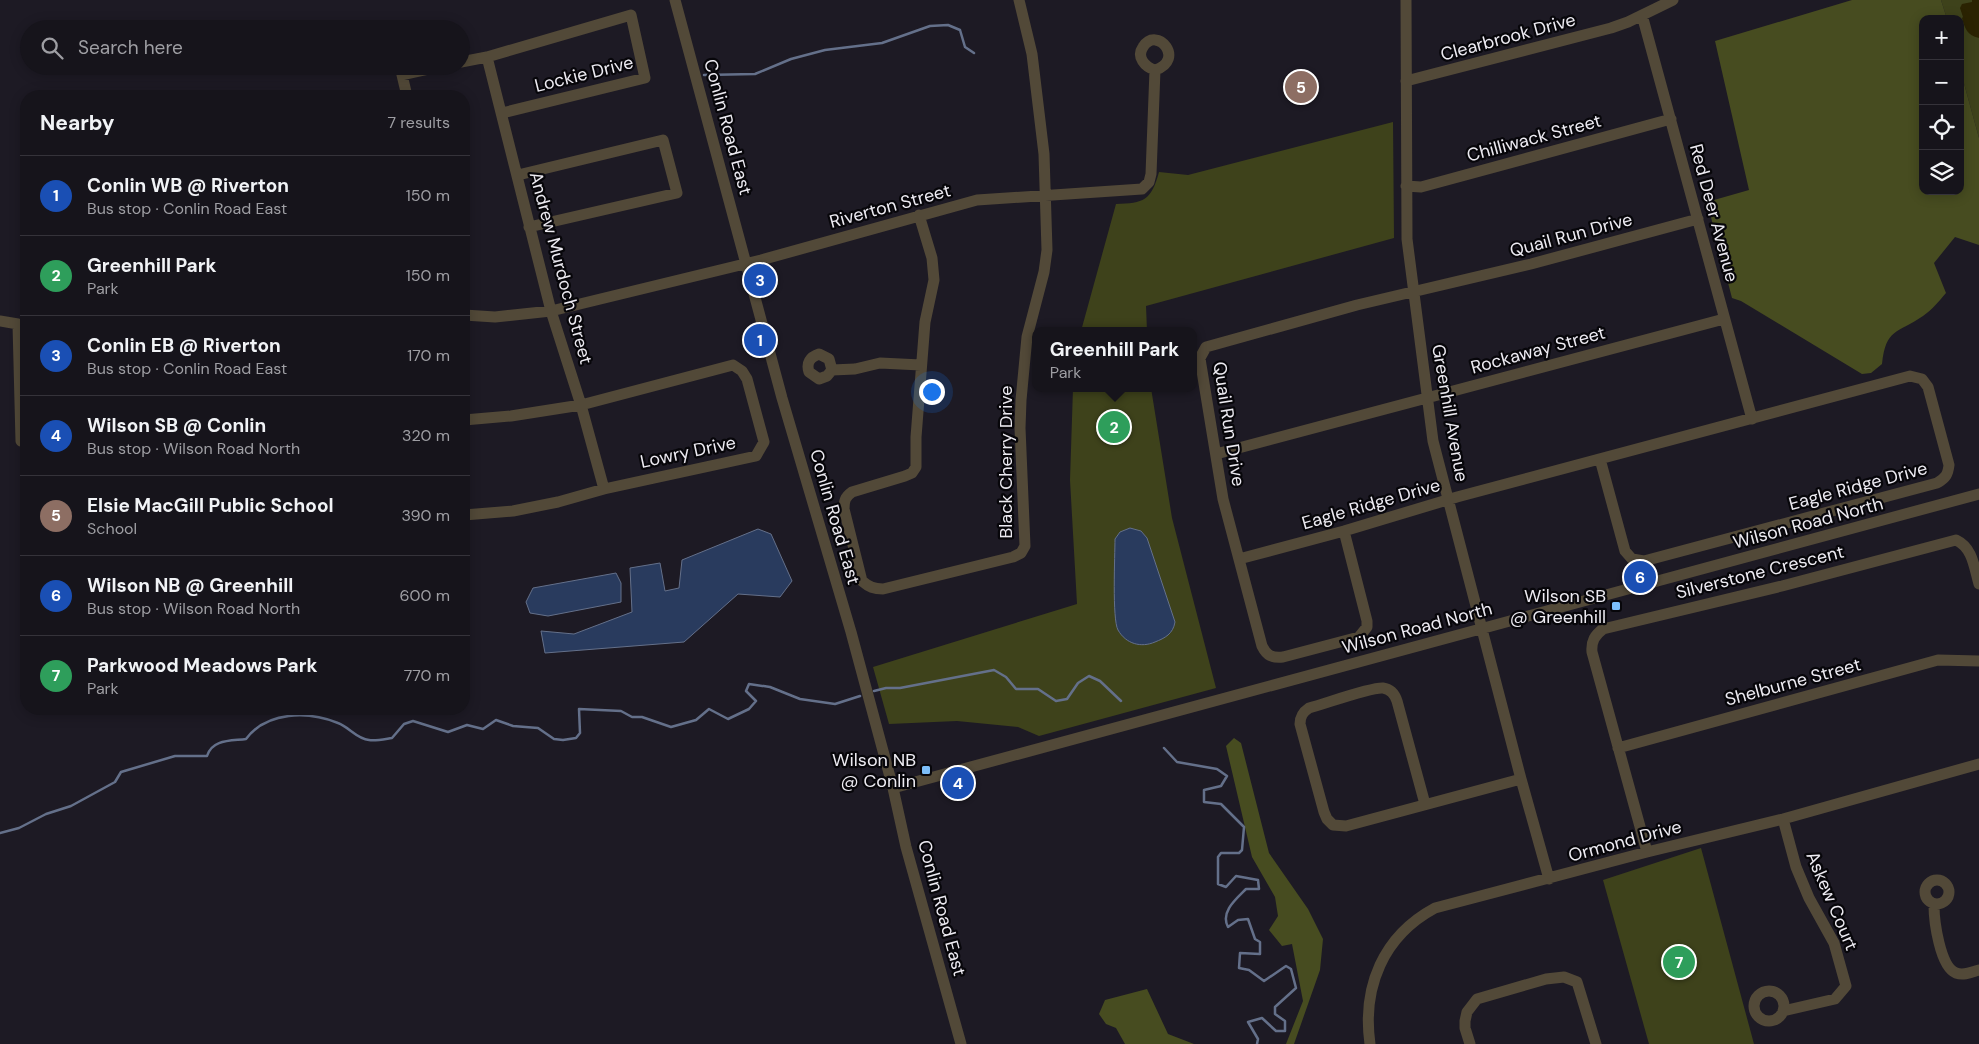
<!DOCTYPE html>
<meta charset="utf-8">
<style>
body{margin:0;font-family:"DM Sans",sans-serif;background:#1f1d24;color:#f1f3f6}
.controls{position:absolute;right:15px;top:15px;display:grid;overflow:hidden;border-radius:10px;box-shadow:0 2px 12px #0003}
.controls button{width:45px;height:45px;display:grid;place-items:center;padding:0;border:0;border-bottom:1px solid #35333a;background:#16141b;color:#f1f3f6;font:25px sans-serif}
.you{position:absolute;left:931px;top:391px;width:18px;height:18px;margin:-12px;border:4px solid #fff;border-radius:50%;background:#1a73e8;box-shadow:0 0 0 8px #1a73e833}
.badge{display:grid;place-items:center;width:32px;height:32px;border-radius:50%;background:#0b8043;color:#fff;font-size:16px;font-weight:700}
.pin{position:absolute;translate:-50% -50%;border:2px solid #fff;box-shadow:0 1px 5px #0006}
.popup{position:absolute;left:1032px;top:327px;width:165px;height:65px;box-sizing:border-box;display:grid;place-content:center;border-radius:10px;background:#16141b;filter:drop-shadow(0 1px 4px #0005);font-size:16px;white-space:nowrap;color:#9e9ea3}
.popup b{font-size:19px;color:#f1f3f6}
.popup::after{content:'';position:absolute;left:50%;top:100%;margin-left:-10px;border:10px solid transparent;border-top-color:#16141b}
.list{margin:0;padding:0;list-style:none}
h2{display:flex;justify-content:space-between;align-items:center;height:65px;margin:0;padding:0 20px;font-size:21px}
h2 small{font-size:16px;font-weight:400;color:#9e9ea3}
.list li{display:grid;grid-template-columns:32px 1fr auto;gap:15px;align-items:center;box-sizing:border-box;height:80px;padding:0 20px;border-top:1px solid #35333a}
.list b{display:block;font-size:19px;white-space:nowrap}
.list p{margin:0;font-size:16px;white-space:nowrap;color:#9e9ea3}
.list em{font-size:16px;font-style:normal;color:#9e9ea3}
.icon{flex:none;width:28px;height:28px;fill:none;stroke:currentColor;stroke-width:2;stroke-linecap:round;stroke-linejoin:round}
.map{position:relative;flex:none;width:1979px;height:1044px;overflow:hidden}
.search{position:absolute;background:#16141b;box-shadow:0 2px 12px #0003;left:20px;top:20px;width:450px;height:55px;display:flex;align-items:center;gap:12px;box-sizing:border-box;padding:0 18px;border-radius:28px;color:#9e9ea3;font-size:19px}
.panel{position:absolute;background:#16141b;box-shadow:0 2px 12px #0003;left:20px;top:90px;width:450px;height:625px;border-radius:20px}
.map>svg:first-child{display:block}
.green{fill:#3e421b}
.forest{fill:#474c20}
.sand{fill:#2b2302}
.water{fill:#293b5e;stroke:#64708a}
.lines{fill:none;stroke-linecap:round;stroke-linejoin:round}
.stream{stroke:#64708a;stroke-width:2.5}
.minor{stroke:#524938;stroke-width:11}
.poi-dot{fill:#7cbef9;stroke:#07060a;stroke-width:2}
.labels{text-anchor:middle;stroke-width:4.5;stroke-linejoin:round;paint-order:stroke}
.street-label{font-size:18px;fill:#edebf2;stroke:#07060a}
.poi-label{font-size:18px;fill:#edebf2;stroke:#07060a;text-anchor:end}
</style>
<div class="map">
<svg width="1979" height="1044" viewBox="0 0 1979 1044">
<rect width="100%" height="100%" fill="#1d1a24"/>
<path class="green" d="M1941 0H1979V138L1960 69V19H1947Z
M1393 122 1394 238 1146 306 1147 331H1081L1116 204C1144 203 1151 201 1159 172L1188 175Z
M1073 388H1151L1172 518 1216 688 1039 736 1018 727 957 721 889 724 873 667 1077 604 1070 480Z
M1701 848 1754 1044H1649L1603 880Z"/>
<path class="forest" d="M1852 0H1941L1947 19H1923V191H1960V69L1979 138V245L1955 237 1934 263 1946 293C1939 301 1932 310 1923 316 1897 334 1886 328 1882 364L1871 373 1862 374 1741 301 1732 298 1707 202 1749 190 1715 41Z
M1234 738 1241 743 1269 853 1308 909 1323 939 1320 970 1294 1044H1286L1303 1001 1292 944 1282 946 1269 930 1278 916 1275 897 1252 857 1226 746Z
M1147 989 1168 1034 1194 1044H1125L1116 1028 1106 1024 1099 1014 1105 1000Z"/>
<path class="sand" d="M1972 0H1979V38C1967 35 1965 29 1962 18L1963 17 1960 8 1962 4 1972 2Z"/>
<path class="water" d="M1130 528 1141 531 1147 538 1175 622C1173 634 1165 638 1155 642 1141 648 1126 644 1118 630 1112 619 1115 555 1115 539L1120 532Z
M758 529 771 534 792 581 780 597 738 594 684 642 545 653 541 631 574 634 632 612 630 568 660 563 665 591 679 588 682 560Z
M616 573 621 583V602L548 616 530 613 526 602 533 588Z"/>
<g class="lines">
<path class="stream" d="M704 75 755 74 791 59 825 50 882 43 930 26 948 25 960 30 965 47 974 53
M874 691 886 688H900L994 670 1006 677 1016 689H1038L1056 701 1067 699 1078 683 1089 676 1100 681 1121 701
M1164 748 1177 762 1217 769 1227 776 1221 786 1204 790V802L1221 804 1244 827 1242 850 1239 853H1221L1218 857V884L1226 887 1236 876 1258 880 1259 889H1246C1236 899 1220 912 1228 927L1238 920 1248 919 1255 939 1260 942V954L1240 953 1239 968 1249 970 1264 981 1286 966 1291 969 1296 988 1275 1007V1014L1285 1021V1031H1276L1262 1018 1248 1022 1258 1039 1257 1044
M0 833 19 828 46 814 71 806 115 782 121 772 175 756H207C212 739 231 741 246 739 267 711 308 711 338 723 349 727 357 739 369 740 376 741 385 739 392 738L404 724 413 721 448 732 467 725 483 729 496 720 513 726 538 728 554 739 563 740 576 738 580 733 579 709 621 711 632 717H642L671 727 696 720 709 709 728 719 749 709 756 701 746 691 749 684 770 687 800 699 835 704 860 696"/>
<path class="minor" d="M675 0 749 275 782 398 851 632 893 788 906 847 961 1044
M1406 0 1407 239 1433 441 1521 779 1549 879
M1642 15 1752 419
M487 57 551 311 581 405 604 489
M461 62 487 57 631 15 645 78 502 113
M1406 81 1611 28 1628 22 1673 0
M407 96 402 75 443 66
M518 175 663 140 677 193 529 227
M1406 186 1421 187 1671 119
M919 215 932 258 934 280 925 322 916 437V467L912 473 905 476 852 492C845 497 844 501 844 509L862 581C869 587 874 589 883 589L1013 557 1021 553 1025 546 1020 428 1021 400 1027 337 1044 272 1047 250 1044 154 1032 54 1019 0
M464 315 495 317 551 311 761 260 977 200 1142 189 1149 182 1151 174 1155 70C1186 60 1157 25 1143 47 1136 57 1145 67 1155 70
M0 321 18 324
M26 326 18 324 21 441H26
M832 370 827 376 819 379 809 372C806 363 810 357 819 354L829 359 832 370 855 369 880 363 921 365
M464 420 511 416 581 405 733 365 742 371 747 379 764 442 756 456 604 489 558 502 513 511 464 515
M1216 454 1724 319
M1344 531 1367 621V627L1359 637 1283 657C1272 658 1267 656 1262 646L1223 499 1201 365 1200 358 1206 347 1357 305 1531 264 1698 219
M1239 559 1344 531 1457 497 1910 376 1922 379 1928 387 1949 465C1948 474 1946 478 1937 483L1644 561 1632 559 1625 551 1600 459
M1618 748 1938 660 1979 661
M893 788 1979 494
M1425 804 1397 701C1395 695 1391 689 1383 688 1370 687 1325 704 1309 708 1303 712 1300 716 1300 724L1324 812 1327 819 1333 825 1346 826 1521 779
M1647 852 1592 652C1591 641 1595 635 1603 629L1782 586 1956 540C1973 548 1974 567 1979 584
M1925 892a12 12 0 1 1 24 0a12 12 0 1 1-24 0Z
M1934 905C1934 921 1940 967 1956 973 1964 976 1972 972 1979 970
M1754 1006a15 15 0 1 1 30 0a15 15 0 1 1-30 0Z
M1783 1011 1835 999 1846 986 1834 943 1809 898 1796 867 1783 819
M1370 1044C1362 987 1383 936 1435 908L1647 852 1783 819 1979 764
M1470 1044 1465 1028V1021L1467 1012 1477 999 1546 979 1564 977 1577 982 1596 1044"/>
</g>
<g class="poi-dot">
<rect x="1611" y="601" width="10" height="10" rx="2.5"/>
<rect x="921" y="765" width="10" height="10" rx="2.5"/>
</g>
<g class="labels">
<g class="street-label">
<text transform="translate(1508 37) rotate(-15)" y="6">Clearbrook Drive</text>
<text transform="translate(584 74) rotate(-14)" y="6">Lockie Drive</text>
<text transform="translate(728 127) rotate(75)" y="6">Conlin Road East</text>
<text transform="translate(1534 138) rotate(-15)" y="6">Chilliwack Street</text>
<text transform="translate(890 206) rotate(-15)" y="6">Riverton Street</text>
<text transform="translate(1714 213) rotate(75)" y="6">Red Deer Avenue</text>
<text transform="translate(1571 235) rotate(-15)" y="6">Quail Run Drive</text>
<text transform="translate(561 268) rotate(75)" y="6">Andrew Murdoch Street</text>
<text transform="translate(1538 350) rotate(-15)" y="6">Rockaway Street</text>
<text transform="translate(1450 413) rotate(80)" y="6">Greenhill Avenue</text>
<text transform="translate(1229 424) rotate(81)" y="6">Quail Run Drive</text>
<text transform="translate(688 452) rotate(-12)" y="6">Lowry Drive</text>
<text transform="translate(1006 462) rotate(-90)" y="6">Black Cherry Drive</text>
<text transform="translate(1858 486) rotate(-15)" y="6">Eagle Ridge Drive</text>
<text transform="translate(1371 504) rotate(-16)" y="6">Eagle Ridge Drive</text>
<text transform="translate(835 517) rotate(74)" y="6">Conlin Road East</text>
<text transform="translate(1808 523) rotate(-15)" y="6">Wilson Road North</text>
<text transform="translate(1760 572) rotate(-14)" y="6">Silverstone Crescent</text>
<text transform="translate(1417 628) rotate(-15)" y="6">Wilson Road North</text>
<text transform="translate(1793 682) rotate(-15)" y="6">Shelburne Street</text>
<text transform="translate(1625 841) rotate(-15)" y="6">Ormond Drive</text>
<text transform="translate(1832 901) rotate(67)" y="6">Askew Court</text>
<text transform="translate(942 908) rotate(75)" y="6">Conlin Road East</text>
</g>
<g class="poi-label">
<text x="1606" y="602">Wilson SB<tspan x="1606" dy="21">@ Greenhill</tspan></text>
<text x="916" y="766">Wilson NB<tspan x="916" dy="21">@ Conlin</tspan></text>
</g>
</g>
</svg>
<div class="controls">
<button>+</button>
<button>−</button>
<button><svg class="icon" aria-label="locate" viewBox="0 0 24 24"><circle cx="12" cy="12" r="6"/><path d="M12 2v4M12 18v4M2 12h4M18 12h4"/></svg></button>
<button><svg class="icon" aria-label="layers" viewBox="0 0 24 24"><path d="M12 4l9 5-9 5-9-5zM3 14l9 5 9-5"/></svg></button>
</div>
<div class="you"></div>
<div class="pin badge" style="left:760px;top:340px;background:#1a4fb4">1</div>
<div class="pin badge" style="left:1114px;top:427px;background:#2e9e5b">2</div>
<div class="popup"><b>Greenhill Park</b>Park</div>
<div class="pin badge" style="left:760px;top:280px;background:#1a4fb4">3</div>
<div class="pin badge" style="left:958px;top:783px;background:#1a4fb4">4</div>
<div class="pin badge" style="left:1301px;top:87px;background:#8d6e63">5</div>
<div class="pin badge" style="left:1640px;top:577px;background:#1a4fb4">6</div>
<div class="pin badge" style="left:1679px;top:962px;background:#2e9e5b">7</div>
<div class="search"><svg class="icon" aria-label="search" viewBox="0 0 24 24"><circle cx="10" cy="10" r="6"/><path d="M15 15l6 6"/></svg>Search here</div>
<section class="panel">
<h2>Nearby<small>7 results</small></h2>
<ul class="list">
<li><span class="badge" style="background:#1a4fb4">1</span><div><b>Conlin WB @ Riverton</b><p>Bus stop · Conlin Road East</p></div><em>150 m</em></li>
<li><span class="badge" style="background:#2e9e5b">2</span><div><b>Greenhill Park</b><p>Park</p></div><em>150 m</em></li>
<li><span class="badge" style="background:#1a4fb4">3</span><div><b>Conlin EB @ Riverton</b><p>Bus stop · Conlin Road East</p></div><em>170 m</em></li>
<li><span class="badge" style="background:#1a4fb4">4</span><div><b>Wilson SB @ Conlin</b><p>Bus stop · Wilson Road North</p></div><em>320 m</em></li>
<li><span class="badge" style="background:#8d6e63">5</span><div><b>Elsie MacGill Public School</b><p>School</p></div><em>390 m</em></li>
<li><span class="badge" style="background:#1a4fb4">6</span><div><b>Wilson NB @ Greenhill</b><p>Bus stop · Wilson Road North</p></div><em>600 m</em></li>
<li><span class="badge" style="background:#2e9e5b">7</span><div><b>Parkwood Meadows Park</b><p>Park</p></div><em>770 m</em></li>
</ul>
</section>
</div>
